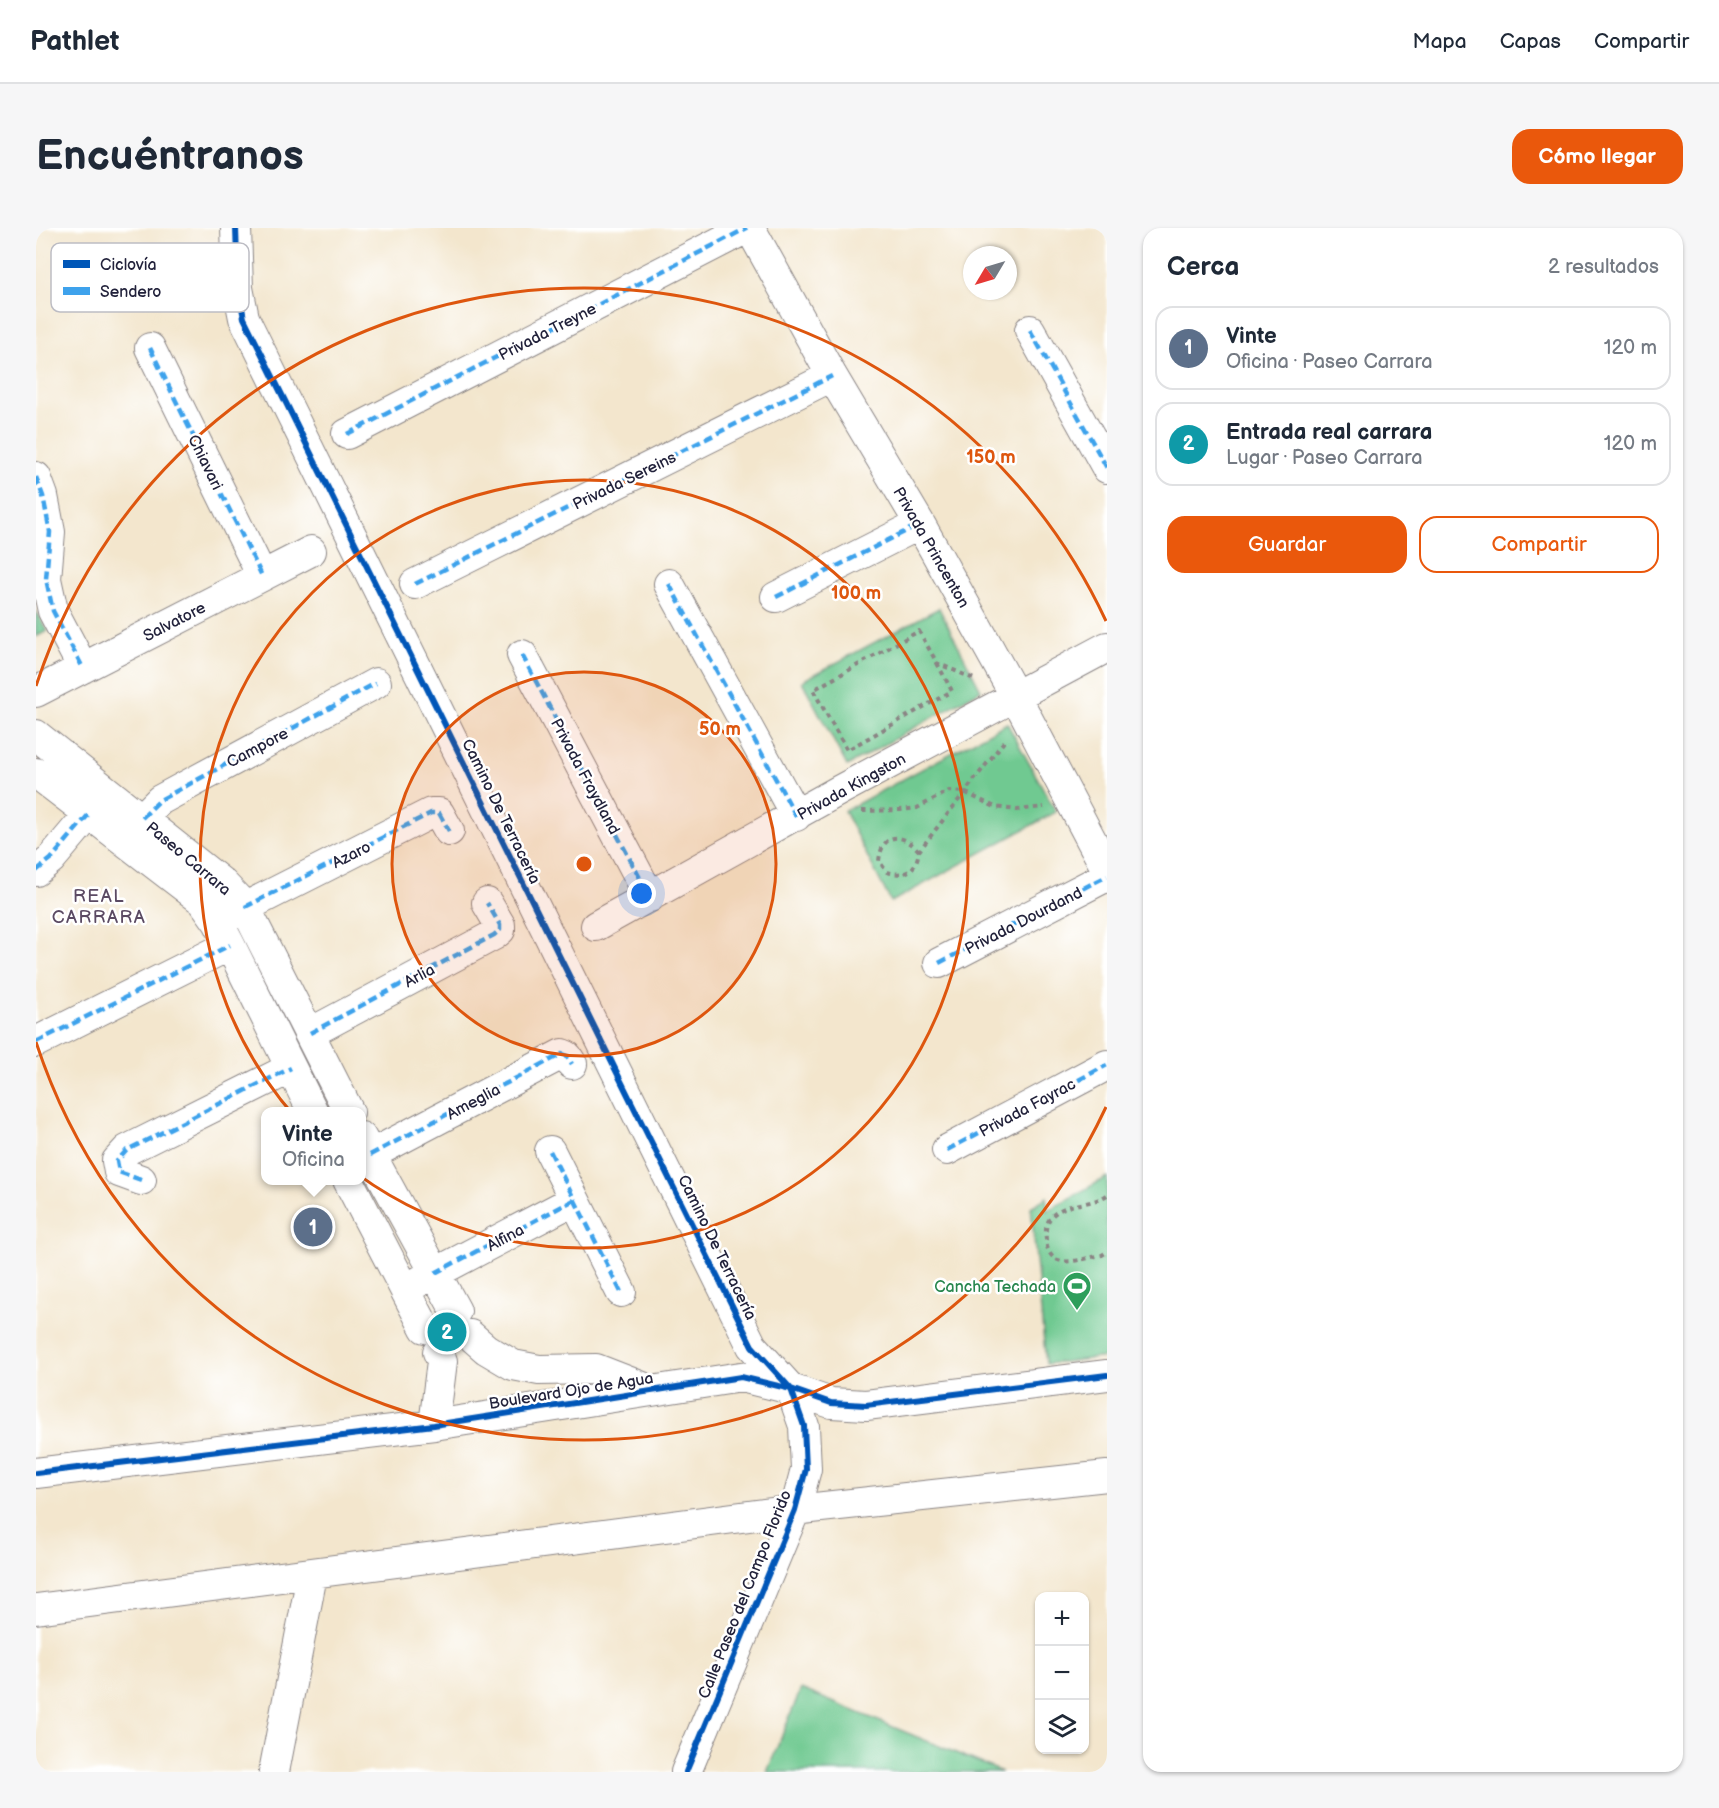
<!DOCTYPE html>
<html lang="es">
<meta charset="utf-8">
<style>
body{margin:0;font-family:"Balsamiq Sans",sans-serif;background:#f6f6f7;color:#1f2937}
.controls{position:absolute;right:18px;bottom:18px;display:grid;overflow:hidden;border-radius:12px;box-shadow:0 2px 4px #0004}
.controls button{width:54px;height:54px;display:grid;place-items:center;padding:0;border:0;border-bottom:2px solid #e0e1e3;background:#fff;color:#1f2937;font:30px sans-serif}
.compass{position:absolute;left:927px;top:18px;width:54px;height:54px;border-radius:50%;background:#fff;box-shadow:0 2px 4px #0004;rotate:232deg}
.you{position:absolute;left:606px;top:666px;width:21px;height:21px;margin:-15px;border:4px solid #fff;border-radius:50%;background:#1a73e8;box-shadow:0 0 0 9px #1a73e833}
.badge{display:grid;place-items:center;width:39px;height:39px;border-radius:50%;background:#ea580c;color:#fff;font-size:20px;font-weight:700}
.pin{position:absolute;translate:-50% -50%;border:3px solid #fff;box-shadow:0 2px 6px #0006}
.popup{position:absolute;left:225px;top:879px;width:105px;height:78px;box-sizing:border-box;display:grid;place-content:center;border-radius:12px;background:#fff;filter:drop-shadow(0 2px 4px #0005);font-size:20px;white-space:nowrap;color:#747a83}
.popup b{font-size:22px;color:#1f2937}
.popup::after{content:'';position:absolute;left:50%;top:100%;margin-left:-12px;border:12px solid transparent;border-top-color:#fff}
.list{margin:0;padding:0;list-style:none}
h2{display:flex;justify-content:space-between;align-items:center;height:78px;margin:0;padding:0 24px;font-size:26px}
h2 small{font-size:20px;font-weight:400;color:#747a83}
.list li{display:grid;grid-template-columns:39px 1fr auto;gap:18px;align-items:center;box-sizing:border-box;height:84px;margin:0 12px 12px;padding:0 12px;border:2px solid #e0e1e3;border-radius:18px}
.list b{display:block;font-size:22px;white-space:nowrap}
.list p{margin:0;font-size:20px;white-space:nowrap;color:#747a83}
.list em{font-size:20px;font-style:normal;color:#747a83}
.actions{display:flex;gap:12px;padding:18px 24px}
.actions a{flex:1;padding:14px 0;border:2px solid #ea580c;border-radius:18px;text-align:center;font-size:21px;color:#ea580c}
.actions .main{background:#ea580c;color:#fff}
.icon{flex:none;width:33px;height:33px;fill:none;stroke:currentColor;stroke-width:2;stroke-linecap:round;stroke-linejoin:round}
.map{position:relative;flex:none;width:1071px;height:1544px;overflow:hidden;border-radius:18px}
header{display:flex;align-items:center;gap:36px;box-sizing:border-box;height:84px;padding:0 30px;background:#fff;border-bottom:2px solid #e0e1e3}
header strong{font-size:28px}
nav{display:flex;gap:33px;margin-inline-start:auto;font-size:21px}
.intro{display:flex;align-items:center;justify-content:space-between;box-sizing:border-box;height:144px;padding:0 36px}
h1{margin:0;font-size:42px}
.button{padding:15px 27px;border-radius:18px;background:#ea580c;color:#fff;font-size:21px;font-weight:700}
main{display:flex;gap:36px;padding:0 36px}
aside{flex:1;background:#fff;border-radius:18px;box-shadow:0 2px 4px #0004}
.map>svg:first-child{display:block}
.green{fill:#6fc991;stroke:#487666;stroke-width:1.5}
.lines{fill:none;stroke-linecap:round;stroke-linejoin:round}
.minor-casing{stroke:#8a8484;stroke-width:32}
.path{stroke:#8a8484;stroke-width:4;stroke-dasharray:4.5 4.5;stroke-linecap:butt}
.minor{stroke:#fff;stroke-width:30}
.quiet{stroke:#3ea2ec;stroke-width:4.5;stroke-dasharray:9 4.5;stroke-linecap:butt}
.cycleway-casing{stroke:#fff;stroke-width:10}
.cycleway{stroke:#0057b8;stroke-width:6}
.ring{fill:none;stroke:#de560e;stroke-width:3}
.labels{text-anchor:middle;stroke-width:5;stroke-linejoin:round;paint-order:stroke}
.street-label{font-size:16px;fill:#22223b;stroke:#fff}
.leisure-label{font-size:16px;fill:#27864d;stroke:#fff;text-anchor:end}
.neighbourhood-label{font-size:18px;letter-spacing:1.5px;fill:#5b4a63;stroke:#fff}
.key{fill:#fff;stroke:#bdbdc4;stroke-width:1.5}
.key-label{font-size:16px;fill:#22223b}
.centre{fill:#de560e;stroke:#fff;stroke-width:3}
.ring-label{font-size:18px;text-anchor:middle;font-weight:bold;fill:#de560e;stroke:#fff;stroke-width:5;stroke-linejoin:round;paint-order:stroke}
</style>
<header>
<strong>Pathlet</strong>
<nav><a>Mapa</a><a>Capas</a><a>Compartir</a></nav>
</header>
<div class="intro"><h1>Encuéntranos</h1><a class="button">Cómo llegar</a></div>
<main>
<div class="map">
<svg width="1071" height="1544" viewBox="0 0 1071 1544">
<rect width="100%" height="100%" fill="#fff"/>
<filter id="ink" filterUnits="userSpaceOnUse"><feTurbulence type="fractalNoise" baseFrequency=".0167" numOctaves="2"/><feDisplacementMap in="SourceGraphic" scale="12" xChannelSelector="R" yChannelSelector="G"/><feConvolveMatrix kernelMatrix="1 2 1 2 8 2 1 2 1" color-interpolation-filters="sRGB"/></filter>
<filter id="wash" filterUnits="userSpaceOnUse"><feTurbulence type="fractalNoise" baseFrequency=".008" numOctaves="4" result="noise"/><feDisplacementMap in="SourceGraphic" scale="24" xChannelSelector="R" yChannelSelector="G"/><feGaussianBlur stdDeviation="1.35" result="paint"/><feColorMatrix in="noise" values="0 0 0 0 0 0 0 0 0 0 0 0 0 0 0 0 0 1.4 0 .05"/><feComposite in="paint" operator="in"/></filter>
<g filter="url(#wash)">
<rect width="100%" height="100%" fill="#f3e6cd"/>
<path class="green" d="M903 380 945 462 811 538 766 453Z
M0 383 11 403 0 409Z
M971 495 1020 584 855 674 808 583Z
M1071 949V1129L1010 1136 995 979 1011 969V983Z
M765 1461 966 1544H731Z"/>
</g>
<g filter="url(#ink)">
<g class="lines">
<g class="minor-casing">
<path id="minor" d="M200 0 202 60 208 90 716 1118 755 1161 768 1198 770 1241 759 1282 650 1544
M714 0 796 148 884 296 980 469 1071 642
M994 102 1071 240
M114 120 226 348
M311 206 711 0
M0 249 7 268 14 304 10 351 17 383 47 440
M379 356 796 148
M633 356 760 588
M740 369 884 296
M486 427 614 669
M0 464 275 323
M0 507 186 655 209 679 313 884
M0 545 167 673 182 694 194 717 277 884
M106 590 124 572 340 455
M0 643 15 631 53 586
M192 688 395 585H403L413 603
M560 698 804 562 1071 419
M903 735 1071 648
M274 805 458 707 464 702V697L451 675
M0 814 194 717
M325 909 420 1083
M911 922 1071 837
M514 923 585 1064
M334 927 526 826 531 828 536 836
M105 952 83 944 81 933 91 922 255 840
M312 952 389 1100
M369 1061 538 972
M434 1107 450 1121 477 1137 503 1142 560 1141 614 1162
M398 1197 406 1133 402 1124
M0 1245 398 1197 705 1149 755 1161 795 1175 830 1177 1071 1147
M0 1381 759 1282 1071 1248
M238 1544 276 1347"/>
</g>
<path class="path" d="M901 435 916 463 811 522 777 462 883 403 901 435 938 451
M826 583 864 582 881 580 913 563 928 564 959 579 981 582 1008 579
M883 623C866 604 846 604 843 633L851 644C870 649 880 643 883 623L970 511
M1071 967C1055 978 1032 974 1018 986 1010 993 1009 1002 1010 1012 1013 1045 1043 1031 1066 1027L1071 1024"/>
<use href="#minor" class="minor"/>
<path class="quiet" d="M994 102 1071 240
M114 120 226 348
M311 206 711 0
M0 249 7 268 14 304 10 351 17 383 47 440
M379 356 796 148
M633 356 760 588
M740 369 884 296
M486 427 614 669
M106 590 124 572 340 455
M0 643 15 631 53 586
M209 679 395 585H403L413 603
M903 735 1071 648
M274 805 458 707 464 702V697L451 675
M0 814 194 717
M911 922 1071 837
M514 923 585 1064
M334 927 526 826 531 828 536 836
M105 952 83 944 81 933 91 922 255 840
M399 1045 538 972"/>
<g class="cycleway-casing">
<path id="cycleway" d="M200 0 202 60 208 90 716 1118 755 1161 768 1198 770 1241 759 1282 650 1544
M0 1245 398 1197 705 1149 755 1161 795 1175 830 1177 1071 1147"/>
</g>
<use href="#cycleway" class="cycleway"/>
</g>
</g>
<circle cx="548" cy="636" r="192" fill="#de560e" fill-opacity=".12"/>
<g class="ring">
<circle cx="548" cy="636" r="192"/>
<circle cx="548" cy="636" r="384"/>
<path d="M1070 879A576 576 0 0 1 0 814M0 458A576 576 0 0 1 1070 393"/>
</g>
<defs>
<g id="stadium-pin" transform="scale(1.5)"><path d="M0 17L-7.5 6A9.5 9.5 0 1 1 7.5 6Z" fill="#2e9e5b" stroke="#fff"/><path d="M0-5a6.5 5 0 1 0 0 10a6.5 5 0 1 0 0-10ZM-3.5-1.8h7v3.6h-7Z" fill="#fff"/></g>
</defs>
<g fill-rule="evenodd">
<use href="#stadium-pin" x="1041" y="1058"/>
</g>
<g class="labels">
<g class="street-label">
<text transform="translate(511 103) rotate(-27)" y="6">Privada Treyne</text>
<text transform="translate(170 234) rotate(64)" y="6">Chiavari</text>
<text transform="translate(588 252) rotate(-26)" y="6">Privada Sereins</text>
<text transform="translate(896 319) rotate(60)" y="6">Privada Princenton</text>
<text transform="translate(138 393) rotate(-27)" y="6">Salvatore</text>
<text transform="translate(221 519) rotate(-28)" y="6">Campore</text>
<text transform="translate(550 548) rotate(62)" y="6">Privada Fraydland</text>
<text transform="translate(815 558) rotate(-29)" y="6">Privada Kingston</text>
<text transform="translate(466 583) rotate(64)" y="6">Camino De Terracería</text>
<text transform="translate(315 626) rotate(-27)" y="6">Azaro</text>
<text transform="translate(153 630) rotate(40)" y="6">Paseo Carrara</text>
<text transform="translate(987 692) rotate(-27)" y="6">Privada Dourdand</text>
<text transform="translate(383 747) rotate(-28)" y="6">Arlia</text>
<text transform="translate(437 873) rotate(-28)" y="6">Ameglia</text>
<text transform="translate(991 879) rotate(-28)" y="6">Privada Fayrac</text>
<text transform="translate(469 1009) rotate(-28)" y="6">Alfina</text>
<text transform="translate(682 1019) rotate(64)" y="6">Camino De Terracería</text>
<text transform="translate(535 1162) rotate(-9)" y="6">Boulevard Ojo de Agua</text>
<text transform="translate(708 1366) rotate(-68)" y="6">Calle Paseo del Campo Florido</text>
</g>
<g class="leisure-label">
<text x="1020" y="1064">Cancha Techada</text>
</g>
<g class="neighbourhood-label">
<text x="63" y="674">REAL<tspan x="63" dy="21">CARRARA</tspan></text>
</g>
</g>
<rect x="15" y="15" width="198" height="69" rx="9" class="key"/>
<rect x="27" y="32" width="27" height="8" fill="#0057b8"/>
<rect x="27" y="59" width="27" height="8" fill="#3ea2ec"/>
<g class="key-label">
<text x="64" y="42">Ciclovía</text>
<text x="64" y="69">Sendero</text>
</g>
<circle cx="548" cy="636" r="9" class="centre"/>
<g class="ring-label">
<text x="955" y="235">150 m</text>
<text x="820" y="371">100 m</text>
<text x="684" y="507">50 m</text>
</g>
</svg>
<div class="controls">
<button>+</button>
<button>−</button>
<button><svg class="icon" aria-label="layers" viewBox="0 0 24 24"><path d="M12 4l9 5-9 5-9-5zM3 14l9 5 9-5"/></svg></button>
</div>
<svg class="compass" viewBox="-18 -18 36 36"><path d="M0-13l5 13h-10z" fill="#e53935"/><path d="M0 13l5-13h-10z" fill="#747a83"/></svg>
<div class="you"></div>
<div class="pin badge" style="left:277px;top:999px;background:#5c6f8a">1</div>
<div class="popup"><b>Vinte</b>Oficina</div>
<div class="pin badge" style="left:411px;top:1104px;background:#0f9aa8">2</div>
</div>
<aside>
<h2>Cerca<small>2 resultados</small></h2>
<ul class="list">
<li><span class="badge" style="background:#5c6f8a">1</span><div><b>Vinte</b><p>Oficina · Paseo Carrara</p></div><em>120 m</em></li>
<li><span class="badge" style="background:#0f9aa8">2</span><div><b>Entrada real carrara</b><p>Lugar · Paseo Carrara</p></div><em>120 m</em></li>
</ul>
<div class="actions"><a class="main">Guardar</a><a>Compartir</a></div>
</aside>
</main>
